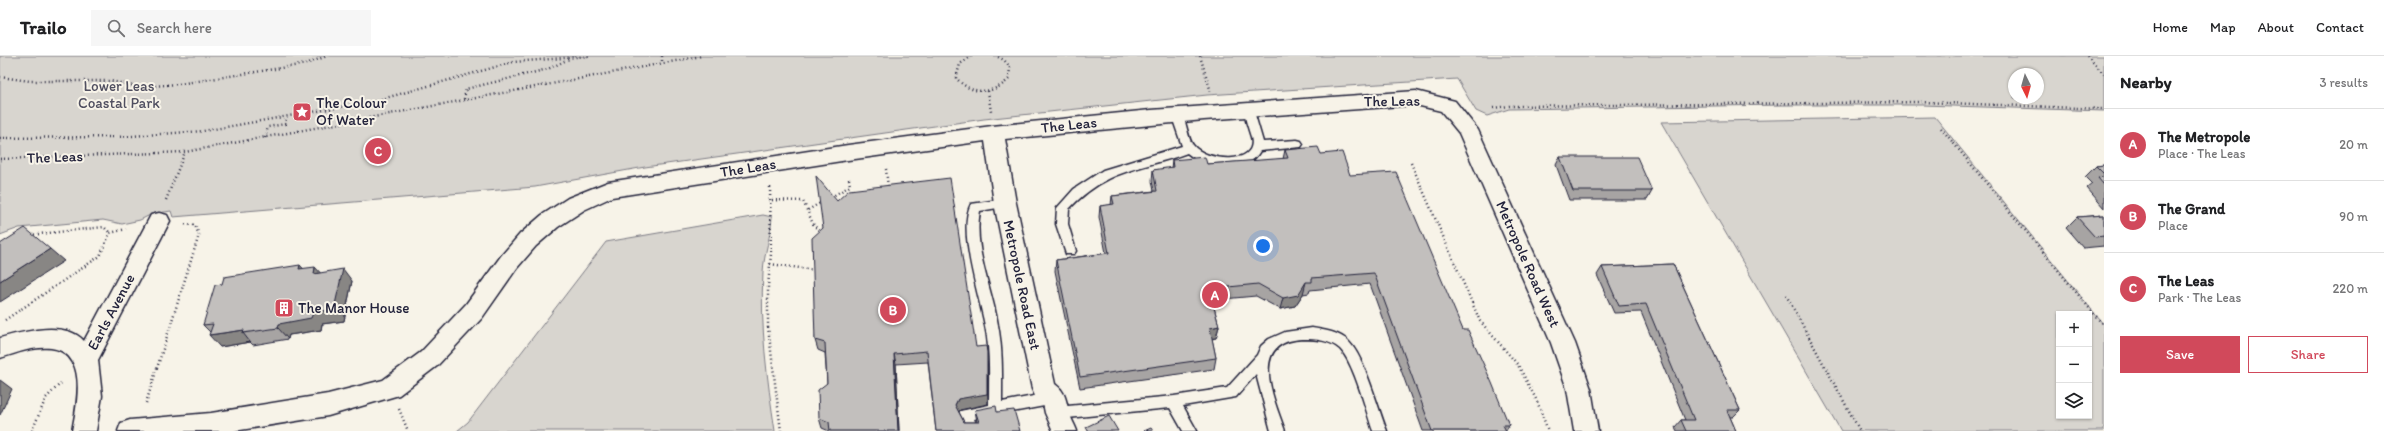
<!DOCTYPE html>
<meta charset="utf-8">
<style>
body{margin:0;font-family:Itim,sans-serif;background:#f6f6f6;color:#202124}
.controls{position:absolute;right:12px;bottom:12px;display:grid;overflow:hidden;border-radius:0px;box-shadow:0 1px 3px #0004}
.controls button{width:36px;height:36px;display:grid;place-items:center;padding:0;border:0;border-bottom:1px solid #e0e0e0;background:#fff;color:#202124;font:20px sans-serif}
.compass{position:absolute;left:2008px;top:12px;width:36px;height:36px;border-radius:50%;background:#fff;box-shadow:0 1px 3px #0004;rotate:175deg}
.you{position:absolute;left:1263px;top:190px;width:14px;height:14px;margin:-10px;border:3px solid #fff;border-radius:50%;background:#1a73e8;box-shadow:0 0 0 6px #1a73e833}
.badge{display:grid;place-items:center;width:26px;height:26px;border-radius:50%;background:#d1495b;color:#fff;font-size:13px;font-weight:700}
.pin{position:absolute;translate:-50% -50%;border:2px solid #fff;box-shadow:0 1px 4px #0006}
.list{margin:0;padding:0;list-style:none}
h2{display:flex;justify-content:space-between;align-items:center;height:52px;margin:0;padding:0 16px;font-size:17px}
h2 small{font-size:13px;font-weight:400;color:#757577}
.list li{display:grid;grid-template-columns:26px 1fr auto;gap:12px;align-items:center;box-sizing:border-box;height:72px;padding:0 16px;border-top:1px solid #e0e0e0}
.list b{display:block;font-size:15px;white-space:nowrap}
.list p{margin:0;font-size:13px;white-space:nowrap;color:#757577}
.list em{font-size:13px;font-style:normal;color:#757577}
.actions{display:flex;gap:8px;padding:12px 16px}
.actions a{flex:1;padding:9px 0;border:1px solid #d1495b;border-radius:0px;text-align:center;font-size:14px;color:#d1495b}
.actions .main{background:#d1495b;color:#fff}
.icon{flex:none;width:22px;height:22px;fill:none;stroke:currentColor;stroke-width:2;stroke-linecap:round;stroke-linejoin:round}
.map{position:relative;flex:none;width:2104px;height:375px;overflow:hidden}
header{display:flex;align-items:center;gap:24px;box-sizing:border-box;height:56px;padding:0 20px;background:#fff;border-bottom:1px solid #e0e0e0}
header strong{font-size:19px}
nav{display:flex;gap:22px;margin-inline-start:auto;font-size:14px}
.search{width:280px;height:36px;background:#f6f6f6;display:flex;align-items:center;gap:10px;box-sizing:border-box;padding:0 14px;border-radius:0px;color:#757577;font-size:15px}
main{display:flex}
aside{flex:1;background:#fff}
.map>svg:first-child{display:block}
.green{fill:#d8d5cf;stroke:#7d7c85;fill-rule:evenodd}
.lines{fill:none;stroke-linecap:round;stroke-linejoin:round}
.service-casing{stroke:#22223b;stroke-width:3}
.minor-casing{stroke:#22223b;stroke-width:3}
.path{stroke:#22223b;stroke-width:2.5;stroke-dasharray:1 3;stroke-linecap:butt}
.service{fill:#f7f3e8;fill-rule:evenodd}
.minor{fill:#f7f3e8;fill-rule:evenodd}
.wall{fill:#a7a4a3;stroke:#22223b}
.shaded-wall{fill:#888684;stroke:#22223b}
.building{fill:#c2bfbd;stroke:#22223b}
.labels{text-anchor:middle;stroke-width:4;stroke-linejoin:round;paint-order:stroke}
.park-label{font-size:15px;fill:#504f60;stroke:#f7f3e8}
.street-label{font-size:15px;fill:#22223b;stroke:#f7f3e8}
.poi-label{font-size:15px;fill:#22223b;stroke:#f7f3e8;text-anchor:start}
</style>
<header>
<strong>Trailo</strong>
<div class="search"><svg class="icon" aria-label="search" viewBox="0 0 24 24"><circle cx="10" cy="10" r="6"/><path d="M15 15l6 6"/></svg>Search here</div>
<nav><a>Home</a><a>Map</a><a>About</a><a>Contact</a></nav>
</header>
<main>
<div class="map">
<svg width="2104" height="375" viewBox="0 0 2104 375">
<rect width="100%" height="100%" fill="#f7f3e8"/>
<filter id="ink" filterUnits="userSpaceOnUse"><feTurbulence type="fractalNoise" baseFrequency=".025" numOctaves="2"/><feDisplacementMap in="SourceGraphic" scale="8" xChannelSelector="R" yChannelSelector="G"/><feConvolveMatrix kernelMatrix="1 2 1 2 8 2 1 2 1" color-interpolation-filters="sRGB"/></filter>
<g filter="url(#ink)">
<path class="green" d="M0 0H2104V55L1922 49H1783L1509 53 1487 60 1476 55 1457 23 1207 39 984 63 645 111 535 131 173 161 171 155 152 158 140 164 122 168 103 164 19 172 0 179ZM2014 18H2038V42H2014Z
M1935 61 2104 269V375H1841L1661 66ZM2059 258H2089V360H2059Z
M763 159 772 161C771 180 764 197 763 216 760 270 767 322 775 375H457L468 366 606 186Z"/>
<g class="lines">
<g class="service-casing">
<path id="service" d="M1248 48 1253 52 1263 86 1297 84 1301 85 1303 88 1301 91 1260 95C1246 120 1206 113 1187 97 1138 115 1108 112 1069 153L1068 168 1076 195 1074 198H1066L1056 168 1057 152 1074 133 1103 114 1182 90 1171 58 1176 54C1187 57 1186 80 1193 89 1206 106 1259 110 1251 81 1248 72 1245 62 1243 52Z
M1005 143 1011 147 1009 150 980 155C973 193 992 232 998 269 1003 295 1002 321 1002 346L1055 336 1060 338 1062 342 1060 346 1055 348 974 363 979 375H965L958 359 960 355 989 349C989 326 990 303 987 281 983 249 956 176 971 148Z
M1312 272C1324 274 1340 276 1349 286 1365 302 1378 353 1387 375H1373C1366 355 1354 307 1340 293 1330 284 1316 283 1303 283 1247 285 1274 343 1285 375H1271L1256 318 1236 341 1183 350 1197 375H1183L1170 352 1057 363 1052 361 1050 357 1052 353 1057 351 1174 340 1227 332 1257 299 1261 290 1269 283 1285 276Z"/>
</g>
<g class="minor-casing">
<path id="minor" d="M1416 35 1455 45 1478 74 1575 287 1591 333 1598 375H1574L1567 333 1551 287 1459 77 1441 55 1416 49 1204 64 1005 83 1016 147 1055 328C1067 337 1065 344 1070 358 1071 363 1075 369 1077 375H1053L1045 357 1043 347 1035 340 1032 333 994 147 985 85 848 104 612 141 584 154 558 171 536 190 517 212 482 262 437 310 399 339 328 360 234 375H118L121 367 130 364 211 357 328 338 383 324 421 296 466 248 501 200 520 178 542 159 568 142 608 126 848 89 992 70 1151 54Z
M159 157 167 159 170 165 98 304 102 340 96 375H72C77 349 89 297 51 292 34 290 16 297 0 302V282C23 276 65 264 84 285L151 159Z"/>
</g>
<path class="path" d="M662 0V6
M972 0 960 8 956 22C971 39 993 39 1009 23L1010 11 1004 4 996 0
M1200 0 1211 36
M2087 0 2104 18
M0 21 30 25H111L139 31 179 28 306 8 327 0
M988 35 991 56
M464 43 466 33 548 13 571 2
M1493 52 1509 50 1921 46 2104 53
M1941 72 2104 270
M0 82 117 81 203 75 375 45 513 6 590 0
M265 82 268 71 285 68 286 62
M0 103 185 96 702 0
M1411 107 1480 265 1518 309 1537 345 1548 375
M886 113 888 132
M770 131 771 198 768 230V271L781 375
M831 141 850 130 849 123
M166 144 185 96
M768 144 803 145 814 170 822 176
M808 154 822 146
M30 179 104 171 110 177
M770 208 815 214
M1786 239 1860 375
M5 264 100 200 110 177 126 173
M146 347 199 179 195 169 183 168
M399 353 408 375
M32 375 46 342 63 325"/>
<use href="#service" class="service"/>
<use href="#minor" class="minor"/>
</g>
<path class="wall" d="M1285 94 1321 98 1350 119 1463 274 1509 369 1506 375H1423L1370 228 1310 234 1309 237 1303 238 1295 250 1280 253 1256 240 1212 244 1219 270 1216 282 1212 283 1216 302 1214 313 1080 332 1055 215 1056 204 1106 197 1099 161 1100 150 1111 149 1112 140 1154 135 1152 125 1153 114 1171 112 1172 104 1207 108 1283 103Z
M1560 101 1652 135 1647 144H1569L1556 109Z
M2104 109V152L2087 132 2092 128 2085 121 2096 110Z
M837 145 976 291 987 306 988 348 960 354 959 356 964 366H977L975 354 997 356 1020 375H936L928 306 896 308 899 375H829L822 372 819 362 827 327 825 297 818 294 815 284 823 172Z
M2104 159V190L2083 192 2066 172 2077 161Z
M1673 208 1740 354 1733 361H1730L1736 375H1677L1675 371 1681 364H1685L1641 256 1614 257 1597 219 1602 211Z
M303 213 352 225 344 265 322 268 321 274 289 279 288 283 253 289 250 286 220 291 210 276 203 269 222 228Z"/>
<path class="shaded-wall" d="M50 193 64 205 0 246V225Z
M300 209 310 220 299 213Z
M315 211 325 222 314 218Z
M343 213 352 225 344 265 322 268 321 274 289 279 288 283 278 272 279 268Z
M1306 226 1303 238 1295 250 1280 253 1283 242Z
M1219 270 1216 282 1208 283 1210 272Z
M244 274 243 277 250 286 220 291 209 279Z
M986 290 987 306 988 348 960 354 957 360 955 349Z
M894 298 896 308 899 375H898Z
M0 324 12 333 0 359Z"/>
<path class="building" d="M1318 91 1321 98 1342 96 1350 119 1396 116 1463 274H1468L1492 327 1509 369H1503L1506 375H1432L1374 217 1312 222V226H1306L1298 239 1283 242 1258 228 1209 233 1219 270 1210 272 1216 302 1080 321 1056 204 1109 197 1100 150 1114 148 1112 140 1157 135 1153 114 1173 111 1172 104 1205 101 1207 108 1288 102 1285 94Z
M1560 101H1637L1652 135H1573Z
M2104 109V118L2096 110Z
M816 120 837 145 849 134 950 122 976 291 986 290 987 296V338L958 343 955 349 964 366H979L975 354 996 350 997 356 1014 354 1020 375H936L927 295 894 298 898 375H830L829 366 819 362 818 334 827 327 825 287 815 284 812 182 823 172Z
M2104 121V129L2098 122Z
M2104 159V180L2095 181 2077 161Z
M25 172 50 193 0 225V188Z
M1673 208 1740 354H1727L1736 375H1686L1681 364H1694L1646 248 1619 250 1602 211Z
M300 209 299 213 315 211 314 218 343 213 334 253 313 257 311 262 279 268 278 272 243 277 244 274 209 279 213 268 203 269 215 229 222 228 224 221Z
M1109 360 1118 375H1088L1086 371Z
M1151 372 1153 375H1144Z"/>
</g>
<defs>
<g id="sight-square" transform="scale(1)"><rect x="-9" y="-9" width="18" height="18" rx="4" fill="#d1495b" stroke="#f7f3e8"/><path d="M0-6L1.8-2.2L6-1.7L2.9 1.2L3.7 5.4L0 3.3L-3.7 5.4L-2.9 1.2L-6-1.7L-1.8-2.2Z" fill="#fff"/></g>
<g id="building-square" transform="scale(1)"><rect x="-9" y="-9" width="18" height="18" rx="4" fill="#d1495b" stroke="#f7f3e8"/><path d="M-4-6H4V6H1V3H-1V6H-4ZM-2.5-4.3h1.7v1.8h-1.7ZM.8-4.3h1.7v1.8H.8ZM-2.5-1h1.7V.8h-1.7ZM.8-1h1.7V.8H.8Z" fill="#fff"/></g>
</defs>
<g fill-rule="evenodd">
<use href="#sight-square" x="302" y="56"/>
<use href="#building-square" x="284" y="252"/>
</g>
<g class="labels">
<g class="park-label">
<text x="119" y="35">Lower Leas<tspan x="119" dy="17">Coastal Park</tspan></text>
</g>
<g class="street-label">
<text transform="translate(1392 45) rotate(-1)" y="5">The Leas</text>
<text transform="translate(1069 69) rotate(-6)" y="5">The Leas</text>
<text transform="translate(55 101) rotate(-2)" y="5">The Leas</text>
<text transform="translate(748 112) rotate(-9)" y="5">The Leas</text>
<text transform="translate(1528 208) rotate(66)" y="5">Metropole Road West</text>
<text transform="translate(1022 229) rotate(78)" y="5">Metropole Road East</text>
<text transform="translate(111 256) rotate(-62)" y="5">Earls Avenue</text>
</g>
<g class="poi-label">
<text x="316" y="52">The Colour<tspan x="316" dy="17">Of Water</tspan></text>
<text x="298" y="257">The Manor House</text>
</g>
</g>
</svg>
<div class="controls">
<button>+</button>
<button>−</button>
<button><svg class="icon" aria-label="layers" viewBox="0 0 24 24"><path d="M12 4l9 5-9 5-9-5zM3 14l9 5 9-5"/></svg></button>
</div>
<svg class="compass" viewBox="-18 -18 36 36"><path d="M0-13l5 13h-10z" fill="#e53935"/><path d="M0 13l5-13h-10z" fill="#757577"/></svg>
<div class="you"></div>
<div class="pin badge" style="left:1215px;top:239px">A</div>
<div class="pin badge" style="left:893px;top:254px">B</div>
<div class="pin badge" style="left:378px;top:95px">C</div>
</div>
<aside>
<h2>Nearby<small>3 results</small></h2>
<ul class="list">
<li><span class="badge">A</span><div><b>The Metropole</b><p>Place · The Leas</p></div><em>20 m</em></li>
<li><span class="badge">B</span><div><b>The Grand</b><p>Place</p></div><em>90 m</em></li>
<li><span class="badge">C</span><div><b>The Leas</b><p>Park · The Leas</p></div><em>220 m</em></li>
</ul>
<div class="actions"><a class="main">Save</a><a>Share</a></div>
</aside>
</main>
